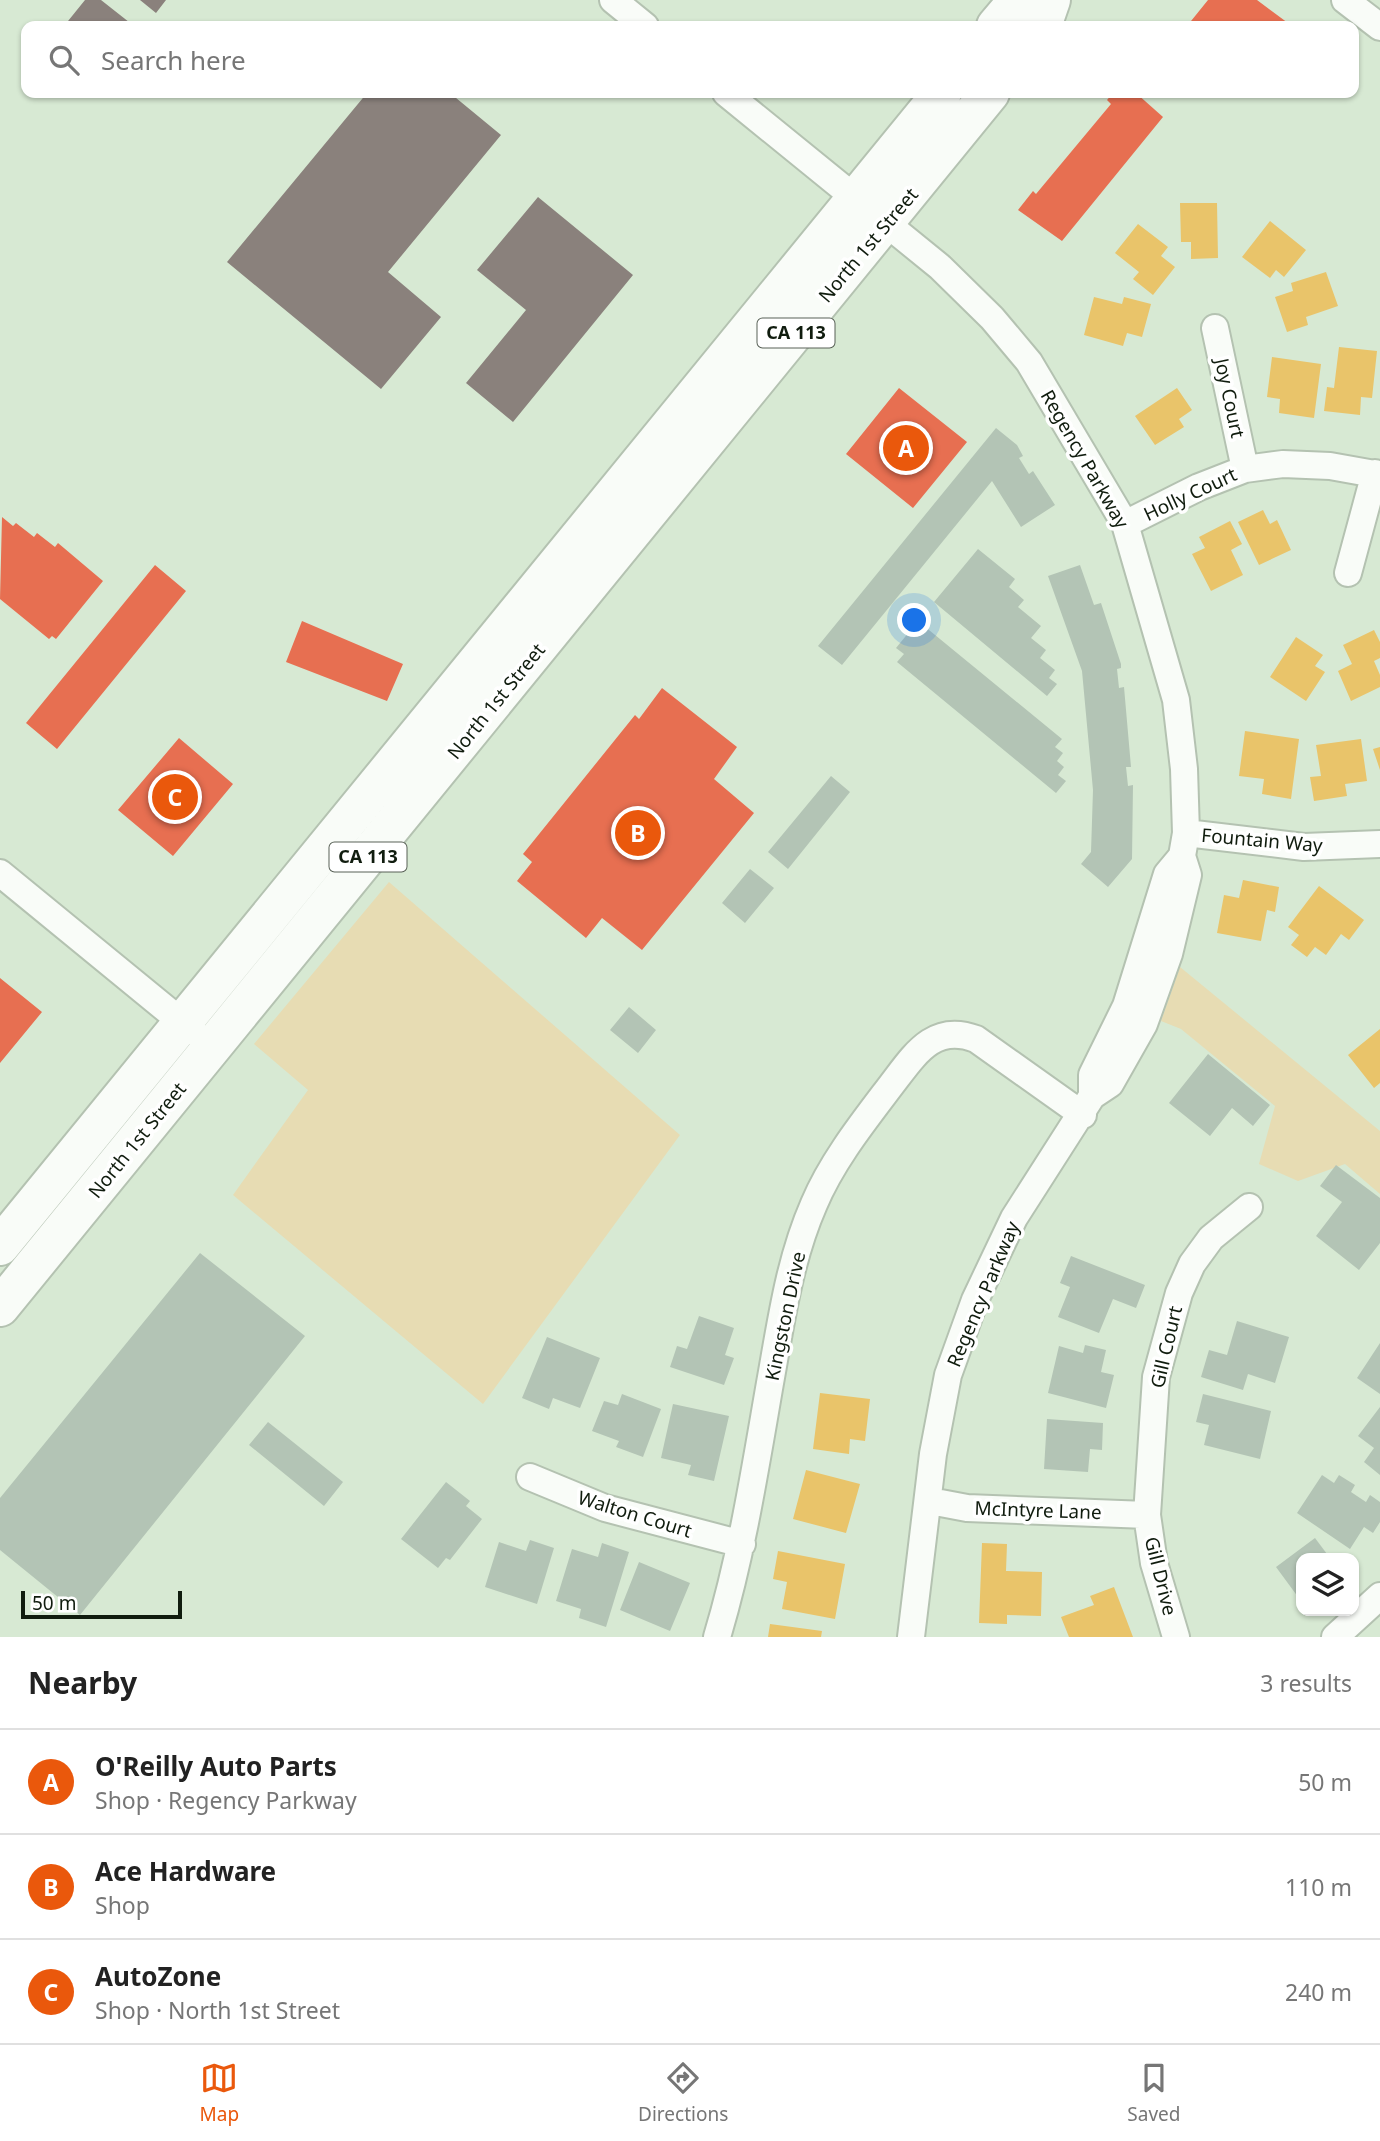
<!DOCTYPE html>
<meta charset="utf-8">
<style>
body{margin:0;font-family:"Noto Sans",sans-serif;background:#f6f6f6;color:#222}
.controls{position:absolute;right:21px;bottom:21px;display:grid;overflow:hidden;border-radius:14px;box-shadow:0 2px 5px #0004}
.controls button{width:63px;height:63px;display:grid;place-items:center;padding:0;border:0;border-bottom:2px solid #e0e0e0;background:#fff;color:#222;font:35px sans-serif}
.scale{position:absolute;left:21px;bottom:18px;width:161px;box-sizing:border-box;padding-left:7px;border:4px solid #101c0e;border-top:0;font-size:19px;line-height:24px;white-space:nowrap;color:#101c0e;-webkit-text-stroke:5px #fff;paint-order:stroke}
.you{position:absolute;left:915px;top:621px;width:24px;height:24px;margin:-18px;border:5px solid #fff;border-radius:50%;background:#1a73e8;box-shadow:0 0 0 10px #1a73e833}
.badge{display:grid;place-items:center;width:46px;height:46px;border-radius:50%;background:#ea580c;color:#fff;font-size:23px;font-weight:700}
.pin{position:absolute;translate:-50% -50%;border:4px solid #fff;box-shadow:0 2px 7px #0006}
.list{margin:0;padding:0;list-style:none}
h2{display:flex;justify-content:space-between;align-items:center;height:91px;margin:0;padding:0 28px;font-size:30px}
h2 small{font-size:23px;font-weight:400;color:#767676}
.list li{display:grid;grid-template-columns:46px 1fr auto;gap:21px;align-items:center;box-sizing:border-box;height:105px;padding:0 28px;border-top:2px solid #e0e0e0}
.list b{display:block;font-size:26px;white-space:nowrap}
.list p{margin:0;font-size:23px;white-space:nowrap;color:#767676}
.list em{font-size:23px;font-style:normal;color:#767676}
.icon{flex:none;width:38px;height:38px;fill:none;stroke:currentColor;stroke-width:2;stroke-linecap:round;stroke-linejoin:round}
.map{position:relative;flex:none;width:1380px;height:1637px;overflow:hidden}
.search{position:absolute;background:#fff;box-shadow:0 2px 5px #0004;left:21px;right:21px;top:21px;height:77px;display:flex;align-items:center;gap:18px;box-sizing:border-box;padding:0 24px;border-radius:14px;color:#767676;font-size:26px}
.sheet{height:406px;background:#fff}
nav{display:flex;justify-content:space-around;align-items:center;box-sizing:border-box;height:98px;border-top:2px solid #e0e0e0;background:#fff;font-size:19px;color:#767676}
nav a{display:grid;justify-items:center;gap:4px}
nav .on{color:#ea580c}
.map>svg:first-child{display:block}
.green{fill:#e7dcb3}
.homes{fill:#e9c46a}
.shops{fill:#e76f51}
.industry{fill:#8a817c}
.building{fill:#b3c4b5}
.lines{fill:none;stroke-linecap:round;stroke-linejoin:round}
.minor-casing{stroke:#b4c2b1;stroke-width:30}
.primary-casing{stroke:#b4c2b1;stroke-width:42}
.minor{stroke:#f9fcf8;stroke-width:26}
.primary{stroke:#f9fcf8;stroke-width:38}
.labels{text-anchor:middle;stroke-width:7;stroke-linejoin:round;paint-order:stroke}
.shield{fill:#fff;stroke:#586056;stroke-width:2}
.shield-label{font-size:18px;font-weight:bold;fill:#101c0e}
.street-label{font-size:19px;fill:#101c0e;stroke:#fff}
</style>
<div class="map">
<svg width="1380" height="1637" viewBox="0 0 1380 1637">
<rect width="100%" height="100%" fill="#d7e9d3"/>
<path class="green" d="M389 882 680 1135 483 1404 233 1195 308 1090 254 1044Z
M1180 967 1380 1131V1194L1345 1164 1298 1181 1259 1164 1275 1106 1181 1029 1161 1021Z"/>
<path class="homes" d="M1180 203H1217L1218 258 1191 259V242H1181Z
M1270 221 1306 250 1284 277 1276 270 1270 278 1242 257Z
M1138 224 1168 247 1161 256 1175 267 1153 295 1133 279 1139 272 1115 253Z
M1326 272 1338 306 1306 317 1308 325 1287 332 1275 297 1293 291 1291 283Z
M1094 297 1122 304 1124 297 1151 304 1142 337 1127 333 1123 346 1084 335Z
M1339 347 1377 351 1372 398 1361 397 1360 415 1324 411 1327 387 1334 388Z
M1272 357 1321 364 1314 418 1279 413 1280 399 1267 397Z
M1177 388 1192 410 1179 419 1184 427 1155 445 1135 416Z
M1263 510 1270 524 1277 520 1291 550 1259 565 1238 522Z
M1230 521 1242 544 1231 550 1243 575 1211 591 1192 554 1205 548 1199 537Z
M1374 630 1380 642V658L1374 661 1380 675V687L1351 701 1338 671 1352 664 1343 645Z
M1296 637 1323 655 1315 666 1325 672 1306 701 1270 677Z
M1245 731 1299 739 1291 799 1262 794 1264 779 1239 776Z
M1361 739 1367 781 1345 784 1347 796 1314 801 1310 777 1321 776 1316 745Z
M1380 747V770L1373 749Z
M1243 880 1279 887 1275 912 1267 910 1261 941 1217 933 1224 895 1239 898Z
M1319 886 1364 920 1349 940 1341 934 1326 955 1315 947 1307 957 1291 945 1299 935 1288 927Z
M1380 1029V1083L1374 1088 1348 1055Z
M820 1393 870 1399 865 1441 850 1439 849 1454 813 1449Z
M806 1470 860 1484 846 1533 793 1519Z
M982 1543 1007 1544 1006 1571 1042 1572 1041 1616 1007 1615V1624L979 1623Z
M778 1551 845 1564 835 1619 782 1609 787 1582 773 1579Z
M1114 1587 1133 1637H1069L1061 1617 1094 1605 1090 1596Z
M770 1624 822 1631 821 1637H768Z"/>
<path class="shops" d="M1208 0H1257L1292 26H1187Z
M1113 93H1136L1163 117 1062 241 1018 210 1033 191 1036 194 1111 104 1107 100Z
M899 388 967 442 913 508 846 454Z
M2 517 13 526 16 523 34 537 37 533 55 547 58 543 103 581 56 639 52 636 49 639 0 599Z
M155 565 186 591 57 749 26 723Z
M302 621 403 664 387 701 286 662Z
M662 688 737 747 714 779 754 813 642 950 602 918 586 938 517 881 532 862 523 854 635 715 639 719Z
M179 738 233 784 173 856 118 810Z
M0 978 42 1012 0 1063Z"/>
<path class="industry" d="M85 0H101L134 26H64Z
M140 0H166L156 13Z
M367 93H450L501 135 388 272 441 317 381 389 227 262Z
M538 197 633 275 513 422 466 383 526 310 477 270Z"/>
<path class="building" d="M996 428 1017 445 1023 456 1019 458 1029 474 1033 471 1055 505 1021 527 992 481 842 665 818 646Z
M978 549 1015 579 1009 587 1024 600 1018 607 1041 626 1031 638 1046 650 1040 658 1055 670 1049 678 1057 684 1047 696 934 602Z
M1080 565 1094 605 1101 603 1121 664V668L1117 669 1119 688 1124 687 1131 767H1126L1128 786 1133 785 1132 859 1108 887 1081 864 1091 852 1093 790 1082 671 1048 576Z
M918 621 1062 739 1055 747 1063 753 1057 761 1064 767 1058 775 1066 781 1056 793 897 662 904 654 896 648Z
M831 776 850 792 788 869 768 852Z
M750 869 774 888 745 923 722 903Z
M629 1007 656 1030 638 1053 610 1030Z
M1208 1054 1270 1105 1253 1126 1232 1108 1210 1136 1169 1103Z
M1336 1165 1380 1198V1243L1359 1270 1316 1236 1342 1202 1320 1186Z
M200 1253 305 1336 80 1615 0 1550V1498Z
M1071 1256 1145 1285 1136 1308 1113 1299 1099 1333 1058 1317 1070 1287 1060 1283Z
M699 1316 734 1328 725 1355 734 1358 724 1385 670 1367 677 1346 687 1349Z
M1237 1321 1289 1337 1275 1383 1248 1374 1243 1390 1201 1377 1209 1350 1227 1355Z
M547 1337 600 1358 580 1408 553 1398 549 1409 522 1398Z
M1380 1343V1394L1357 1378Z
M1085 1345 1106 1350 1101 1372 1114 1375 1106 1408 1048 1393 1059 1346 1083 1353Z
M622 1394 661 1409 643 1457 616 1447 619 1441 592 1431 604 1401 618 1405Z
M1203 1394 1271 1411 1260 1459 1204 1445 1209 1425 1196 1422Z
M673 1404 729 1416 714 1481 688 1475 691 1465 661 1458Z
M1380 1407V1475L1364 1462 1374 1448 1358 1436Z
M1047 1419 1103 1423 1102 1450 1090 1449 1088 1472 1044 1469Z
M268 1422 343 1482 324 1506 249 1445Z
M1322 1475 1334 1483 1339 1475 1355 1485 1351 1492 1366 1502 1370 1495 1380 1502V1522L1373 1533 1364 1527 1350 1549 1297 1513Z
M446 1482 470 1501 466 1506 482 1519 450 1560 446 1558 438 1568 401 1539Z
M1315 1538 1330 1558H1301V1601L1276 1567Z
M530 1540 554 1548 537 1604 485 1587 499 1542 526 1551Z
M602 1543 629 1552 606 1627 579 1618 581 1609 556 1601 572 1549 598 1557Z
M639 1562 690 1583 670 1631 620 1610Z"/>
<g class="lines">
<g class="minor-casing">
<path id="minor" d="M613 0 645 26
M1345 0 1380 27
M726 93 940 267 992 318 1029 362 1125 524 1176 700 1184 769 1186 833 1182 856 1188 875 1169 954 1144 1024 1110 1084 1092 1096 1014 1218 975 1300 948 1375 933 1454 911 1637
M1215 328 1245 469
M1125 524 1199 487 1245 469 1283 464 1330 466 1380 475
M1348 573 1375 473
M1186 833 1304 847 1380 844
M0 873 194 1032
M1092 1096V1075L1126 1006 1167 874 1182 856
M530 1477 605 1508 742 1544
M930 1501 967 1508 1147 1515
M717 1637C742 1554 755 1469 770 1383 781 1322 789 1261 814 1204 832 1161 864 1121 892 1084 915 1054 934 1023 976 1039L1083 1115
M1176 1637 1154 1563 1147 1515 1156 1377 1179 1293 1192 1264 1211 1238 1249 1207
M1335 1637 1380 1596"/>
</g>
<g class="primary-casing">
<path id="primary" d="M996 26 1018 0
M1042 26 1051 0
M0 1246 942 93
M0 1307 990 93"/>
</g>
<use href="#minor" class="minor"/>
<use href="#primary" class="primary"/>
</g>
<g class="labels">
<g class="shield">
<rect x="757.5" y="318.5" width="77" height="29" rx="5"/>
<rect x="329.5" y="842.5" width="77" height="29" rx="5"/>
</g>
<g class="shield-label">
<text x="796" y="339">CA 113</text>
<text x="368" y="863">CA 113</text>
</g>
<g class="street-label">
<text transform="translate(868 245) rotate(-50)" y="7">North 1st Street</text>
<text transform="translate(1230 398) rotate(78)" y="7">Joy Court</text>
<text transform="translate(1085 459) rotate(60)" y="7">Regency Parkway</text>
<text transform="translate(1190 494) rotate(-25)" y="7">Holly Court</text>
<text transform="translate(496 701) rotate(-51)" y="7">North 1st Street</text>
<text transform="translate(1262 840) rotate(5)" y="7">Fountain Way</text>
<text transform="translate(137 1140) rotate(-51)" y="7">North 1st Street</text>
<text transform="translate(983 1294) rotate(-67)" y="7">Regency Parkway</text>
<text transform="translate(785 1316) rotate(-78)" y="7">Kingston Drive</text>
<text transform="translate(1166 1347) rotate(-77)" y="7">Gill Court</text>
<text transform="translate(1038 1510) rotate(2)" y="7">McIntyre Lane</text>
<text transform="translate(635 1514) rotate(17)" y="7">Walton Court</text>
<text transform="translate(1161 1576) rotate(76)" y="7">Gill Drive</text>
</g>
</g>
</svg>
<div class="controls">
<button><svg class="icon" aria-label="layers" viewBox="0 0 24 24"><path d="M12 4l9 5-9 5-9-5zM3 14l9 5 9-5"/></svg></button>
</div>
<div class="scale">50 m</div>
<div class="you"></div>
<div class="pin badge" style="left:906px;top:448px">A</div>
<div class="pin badge" style="left:638px;top:833px">B</div>
<div class="pin badge" style="left:175px;top:797px">C</div>
<div class="search"><svg class="icon" aria-label="search" viewBox="0 0 24 24"><circle cx="10" cy="10" r="6"/><path d="M15 15l6 6"/></svg>Search here</div>
</div>
<section class="sheet">
<h2>Nearby<small>3 results</small></h2>
<ul class="list">
<li><span class="badge">A</span><div><b>O'Reilly Auto Parts</b><p>Shop · Regency Parkway</p></div><em>50 m</em></li>
<li><span class="badge">B</span><div><b>Ace Hardware</b><p>Shop</p></div><em>110 m</em></li>
<li><span class="badge">C</span><div><b>AutoZone</b><p>Shop · North 1st Street</p></div><em>240 m</em></li>
</ul>
</section>
<nav>
<a class="on"><svg class="icon" aria-label="map" viewBox="0 0 24 24"><path d="M3 6l6-2 6 2 6-2v14l-6 2-6-2-6 2zM9 4v14M15 6v14"/></svg>Map</a>
<a><svg class="icon" aria-label="directions" viewBox="0 0 24 24"><path d="M12 3l9 9-9 9-9-9zM9 14v-3h6M13 9l2 2-2 2"/></svg>Directions</a>
<a><svg class="icon" aria-label="saved" viewBox="0 0 24 24"><path d="M7 4h10v16l-5-4-5 4z"/></svg>Saved</a>
</nav>
